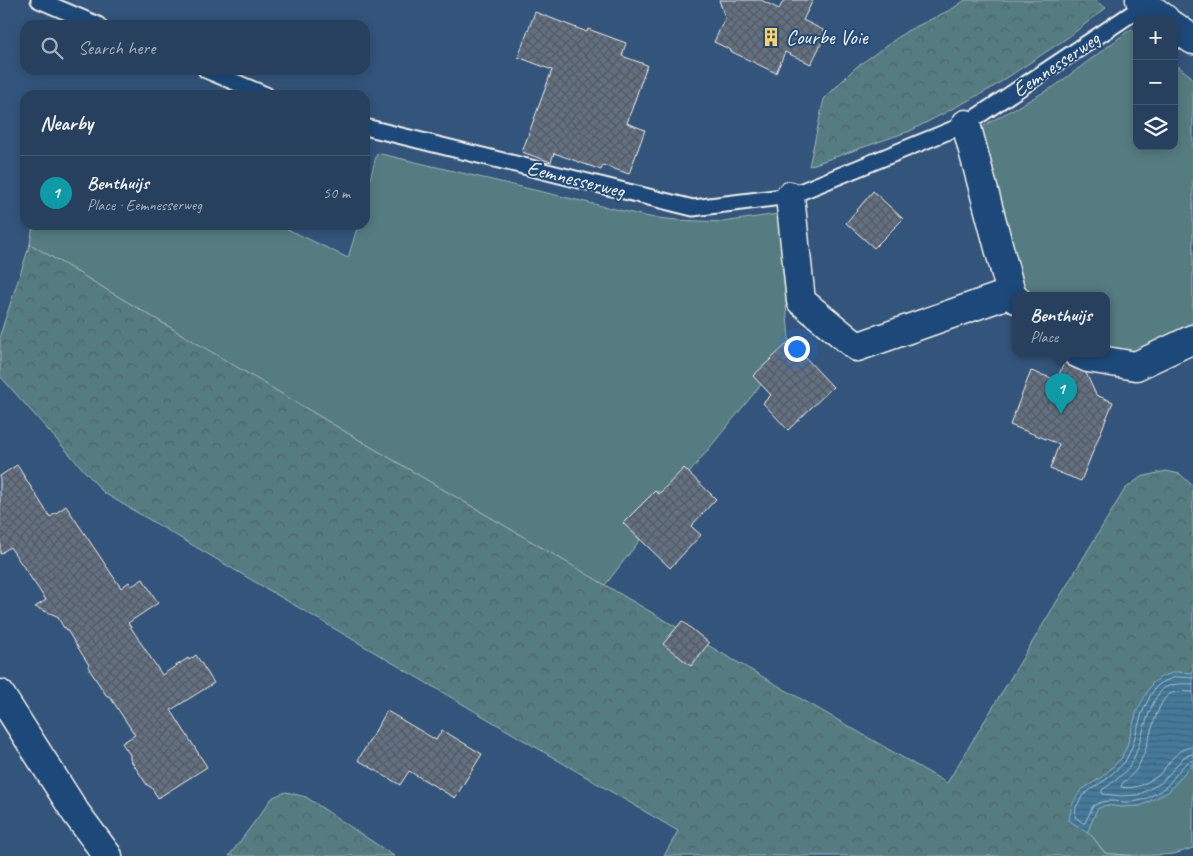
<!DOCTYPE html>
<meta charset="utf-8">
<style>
body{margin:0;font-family:Caveat,sans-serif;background:#2e4763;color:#f1f3f6}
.controls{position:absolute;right:15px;top:15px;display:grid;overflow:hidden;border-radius:10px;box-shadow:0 2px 12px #0003}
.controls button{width:45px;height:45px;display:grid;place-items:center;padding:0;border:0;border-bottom:1px solid #425972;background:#26405d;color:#f1f3f6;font:25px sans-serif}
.you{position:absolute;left:796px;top:348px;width:18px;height:18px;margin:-12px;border:4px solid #fff;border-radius:50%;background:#1a73e8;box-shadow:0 0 0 8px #1a73e833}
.badge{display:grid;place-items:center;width:32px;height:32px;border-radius:50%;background:#ffd166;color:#fff;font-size:16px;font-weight:700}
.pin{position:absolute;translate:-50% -41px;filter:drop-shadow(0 1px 2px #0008)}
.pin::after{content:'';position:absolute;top:26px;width:18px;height:15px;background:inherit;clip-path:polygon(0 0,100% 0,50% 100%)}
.popup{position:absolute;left:1012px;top:292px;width:98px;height:65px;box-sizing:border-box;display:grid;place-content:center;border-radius:10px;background:#26405d;filter:drop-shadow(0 1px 4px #0005);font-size:16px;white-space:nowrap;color:#a4afbc}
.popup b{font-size:19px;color:#f1f3f6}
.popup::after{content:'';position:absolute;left:50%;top:100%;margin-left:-10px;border:10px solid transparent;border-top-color:#26405d}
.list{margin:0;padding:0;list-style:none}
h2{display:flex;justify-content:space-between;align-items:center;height:65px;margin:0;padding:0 20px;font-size:21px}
h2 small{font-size:16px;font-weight:400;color:#a4afbc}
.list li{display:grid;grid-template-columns:32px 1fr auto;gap:15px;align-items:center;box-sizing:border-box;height:75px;padding:0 20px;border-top:1px solid #425972}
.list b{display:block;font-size:19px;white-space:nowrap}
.list p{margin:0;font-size:16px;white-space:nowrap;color:#a4afbc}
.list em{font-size:16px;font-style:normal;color:#a4afbc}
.icon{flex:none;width:28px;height:28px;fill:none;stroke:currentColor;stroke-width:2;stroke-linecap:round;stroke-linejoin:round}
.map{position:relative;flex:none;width:1193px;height:856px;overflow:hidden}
.search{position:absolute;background:#26405d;box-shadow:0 2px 12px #0003;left:20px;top:20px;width:350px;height:55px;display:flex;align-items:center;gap:12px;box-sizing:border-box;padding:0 18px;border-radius:15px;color:#a4afbc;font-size:19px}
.panel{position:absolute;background:#26405d;box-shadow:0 2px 12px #0003;left:20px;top:90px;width:350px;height:140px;border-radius:15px}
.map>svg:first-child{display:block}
.grass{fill:#547b81;stroke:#a4b6b4}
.forest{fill:url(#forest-crowns);stroke:#a4b6b4}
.water{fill:url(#water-rules);stroke:#89aaba}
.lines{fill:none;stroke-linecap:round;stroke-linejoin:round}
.shore{stroke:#adc1ca;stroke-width:1}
.building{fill:url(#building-cross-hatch);stroke:#f4f1e8}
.service-casing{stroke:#f4f1e8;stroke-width:19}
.minor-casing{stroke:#f4f1e8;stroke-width:31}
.tertiary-casing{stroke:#f4f1e8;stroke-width:31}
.service{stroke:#1f4a7a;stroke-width:15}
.minor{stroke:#1f4a7a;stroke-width:28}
.tertiary{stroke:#1f4a7a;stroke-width:28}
.labels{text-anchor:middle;stroke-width:4;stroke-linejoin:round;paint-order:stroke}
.poi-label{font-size:21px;fill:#f4f1e8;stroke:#1f4a7a;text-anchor:start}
.street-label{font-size:21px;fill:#f4f1e8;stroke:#1f4a7a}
</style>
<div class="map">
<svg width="1193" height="856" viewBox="0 0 1193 856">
<defs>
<pattern id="forest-crowns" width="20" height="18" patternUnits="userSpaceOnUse" patternTransform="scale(1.25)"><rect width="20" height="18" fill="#547b81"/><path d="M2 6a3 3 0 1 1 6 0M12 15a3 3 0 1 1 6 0" fill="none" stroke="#4f6466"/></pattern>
<pattern id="water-rules" width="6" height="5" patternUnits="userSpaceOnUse" patternTransform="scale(1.25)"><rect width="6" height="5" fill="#427a9c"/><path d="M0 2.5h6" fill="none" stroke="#466171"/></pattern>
<pattern id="building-cross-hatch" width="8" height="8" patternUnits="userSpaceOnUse" patternTransform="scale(1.25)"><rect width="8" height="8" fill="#626f82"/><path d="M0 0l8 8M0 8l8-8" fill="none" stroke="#545a61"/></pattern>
</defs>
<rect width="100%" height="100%" fill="#33557c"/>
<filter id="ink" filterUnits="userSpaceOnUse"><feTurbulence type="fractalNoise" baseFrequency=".02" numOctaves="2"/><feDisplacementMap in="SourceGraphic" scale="10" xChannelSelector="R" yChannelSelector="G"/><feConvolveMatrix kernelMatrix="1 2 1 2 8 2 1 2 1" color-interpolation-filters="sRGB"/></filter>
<g filter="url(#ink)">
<path class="grass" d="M1131 29 1137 33V146H1174V63L1193 78V322L1124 356 1106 353V295H1029L1016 266 980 129 990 122 1055 86Z
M377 153 649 217 677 220 723 222 778 214 790 349 690 472 665 498 658 491 625 524 640 540 605 585 366 444 30 244 33 225H279L348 258 358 225H365V198Z
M1193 763V848C1187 850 1180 852 1174 854 1152 856 1127 856 1105 853L1092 836 1087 833 1097 809 1106 805 1121 807 1140 806 1168 792Z"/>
<path class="forest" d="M965 0H1094L1106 8 1067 38 990 89 910 131 809 166 824 99 855 68 907 31 952 9Z
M30 244 366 444 678 628 947 783 1125 489 1141 477 1166 471 1180 474 1193 486V673L1176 672 1137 711 1127 746 1121 759 1102 777 1080 791 1069 820 1092 836 1105 853 1132 856H664L678 831 104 493 0 376V335Z
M286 792 306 797 394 856H229L273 797Z"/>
<path class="water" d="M1176 672 1193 673V763L1168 792 1140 806 1121 807 1106 805 1097 809 1087 833 1069 820 1072 805 1080 791 1102 777 1121 759 1127 746 1137 711 1147 692 1153 682 1163 676Z"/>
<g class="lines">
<path class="shore" d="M1193 678 1176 677 1165 681 1157 686 1151 694 1142 713 1132 747 1125 762 1105 780 1083 795 1076 807 1075 817 1083 823H1085L1093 806C1110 796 1121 805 1138 801 1145 800 1157 793 1163 789 1173 783 1181 762 1193 760
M1193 684C1184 684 1175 683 1166 687 1148 697 1142 745 1131 764 1126 773 1111 784 1102 790V793L1103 794 1121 796 1138 795 1161 783 1184 757 1188 755 1193 754
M1193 692C1185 692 1177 690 1170 694 1157 700 1150 739 1144 753 1142 758 1140 763 1138 767 1134 774 1127 779 1122 784L1121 787C1129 789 1136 787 1144 784 1148 781 1154 779 1158 776 1169 765 1176 747 1193 747"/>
</g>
<path class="building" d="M719 0H761L779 9 784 0H813L803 20 827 32 811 64 785 52 776 73 730 51 731 50 714 42 725 18Z
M535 12 587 32 588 29 626 43 622 56 647 65 627 123 645 130 629 174 603 165 601 170 554 153 551 162 522 152 552 70 518 57Z
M873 191 903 219 874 248 846 223Z
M790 341 833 387 788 430 763 403 771 395 753 376Z
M1064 362 1071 367 1086 373 1096 395 1113 402 1081 481 1050 469 1059 444 1010 425 1031 371 1057 380Z
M17 465 50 517 66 506 121 588 129 582 132 586 143 579 158 603 128 623 162 675 188 658 189 660 196 655 214 683 171 710 207 767 158 798 151 787 147 785 130 759V755L122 743 135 735 110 697 106 695 95 678 89 669V665L65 627 64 628 57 616 35 607 46 600 10 547 0 554V476Z
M684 468 716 499 691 526 701 535 670 568 623 523 655 491 659 494Z
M682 621 709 643 691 666 663 644Z
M387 711 436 740 442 730 482 754 455 798 409 771 400 785 358 760Z"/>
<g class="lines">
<g class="service-casing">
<path id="service" d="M39 0 98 25
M206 70 266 95
M365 127 693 208 790 196 966 124 1146 4"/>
</g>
<g class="minor-casing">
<path id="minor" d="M966 124 1011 293 1016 299
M790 196 801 301 857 347 1011 293
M1077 353 1088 358 1136 366 1193 339
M0 694 76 813 108 856"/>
</g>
<g class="tertiary-casing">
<path id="tertiary" d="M1140 0 1165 19
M1174 26 1193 40"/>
</g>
<use href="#service" class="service"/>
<use href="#minor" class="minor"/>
<use href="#tertiary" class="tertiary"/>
</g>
</g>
<defs>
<g id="building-bare" transform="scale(1.5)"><path d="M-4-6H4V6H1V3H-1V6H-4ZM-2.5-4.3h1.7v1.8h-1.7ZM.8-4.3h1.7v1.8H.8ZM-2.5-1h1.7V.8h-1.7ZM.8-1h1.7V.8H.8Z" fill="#ffd166" stroke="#1f4a7a" stroke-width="2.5" paint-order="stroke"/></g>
</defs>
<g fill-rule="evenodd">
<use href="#building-bare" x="771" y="37"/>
</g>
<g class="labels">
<g class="poi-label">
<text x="786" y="44">Courbe Voie</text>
</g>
<g class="street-label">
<text transform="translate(1056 64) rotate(-34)" y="7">Eemnesserweg</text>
<text transform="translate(576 179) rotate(14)" y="7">Eemnesserweg</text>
</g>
</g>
</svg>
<div class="controls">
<button>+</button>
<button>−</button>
<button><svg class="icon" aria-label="layers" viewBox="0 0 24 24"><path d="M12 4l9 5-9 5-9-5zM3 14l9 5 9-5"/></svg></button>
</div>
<div class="you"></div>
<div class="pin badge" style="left:1061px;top:414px;background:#0f9aa8">1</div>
<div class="popup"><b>Benthuijs</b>Place</div>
<div class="search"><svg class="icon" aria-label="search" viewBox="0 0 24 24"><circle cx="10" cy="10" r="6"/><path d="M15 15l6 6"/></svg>Search here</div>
<section class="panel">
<h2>Nearby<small></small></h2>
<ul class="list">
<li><span class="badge" style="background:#0f9aa8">1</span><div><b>Benthuijs</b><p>Place · Eemnesserweg</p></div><em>50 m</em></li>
</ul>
</section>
</div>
